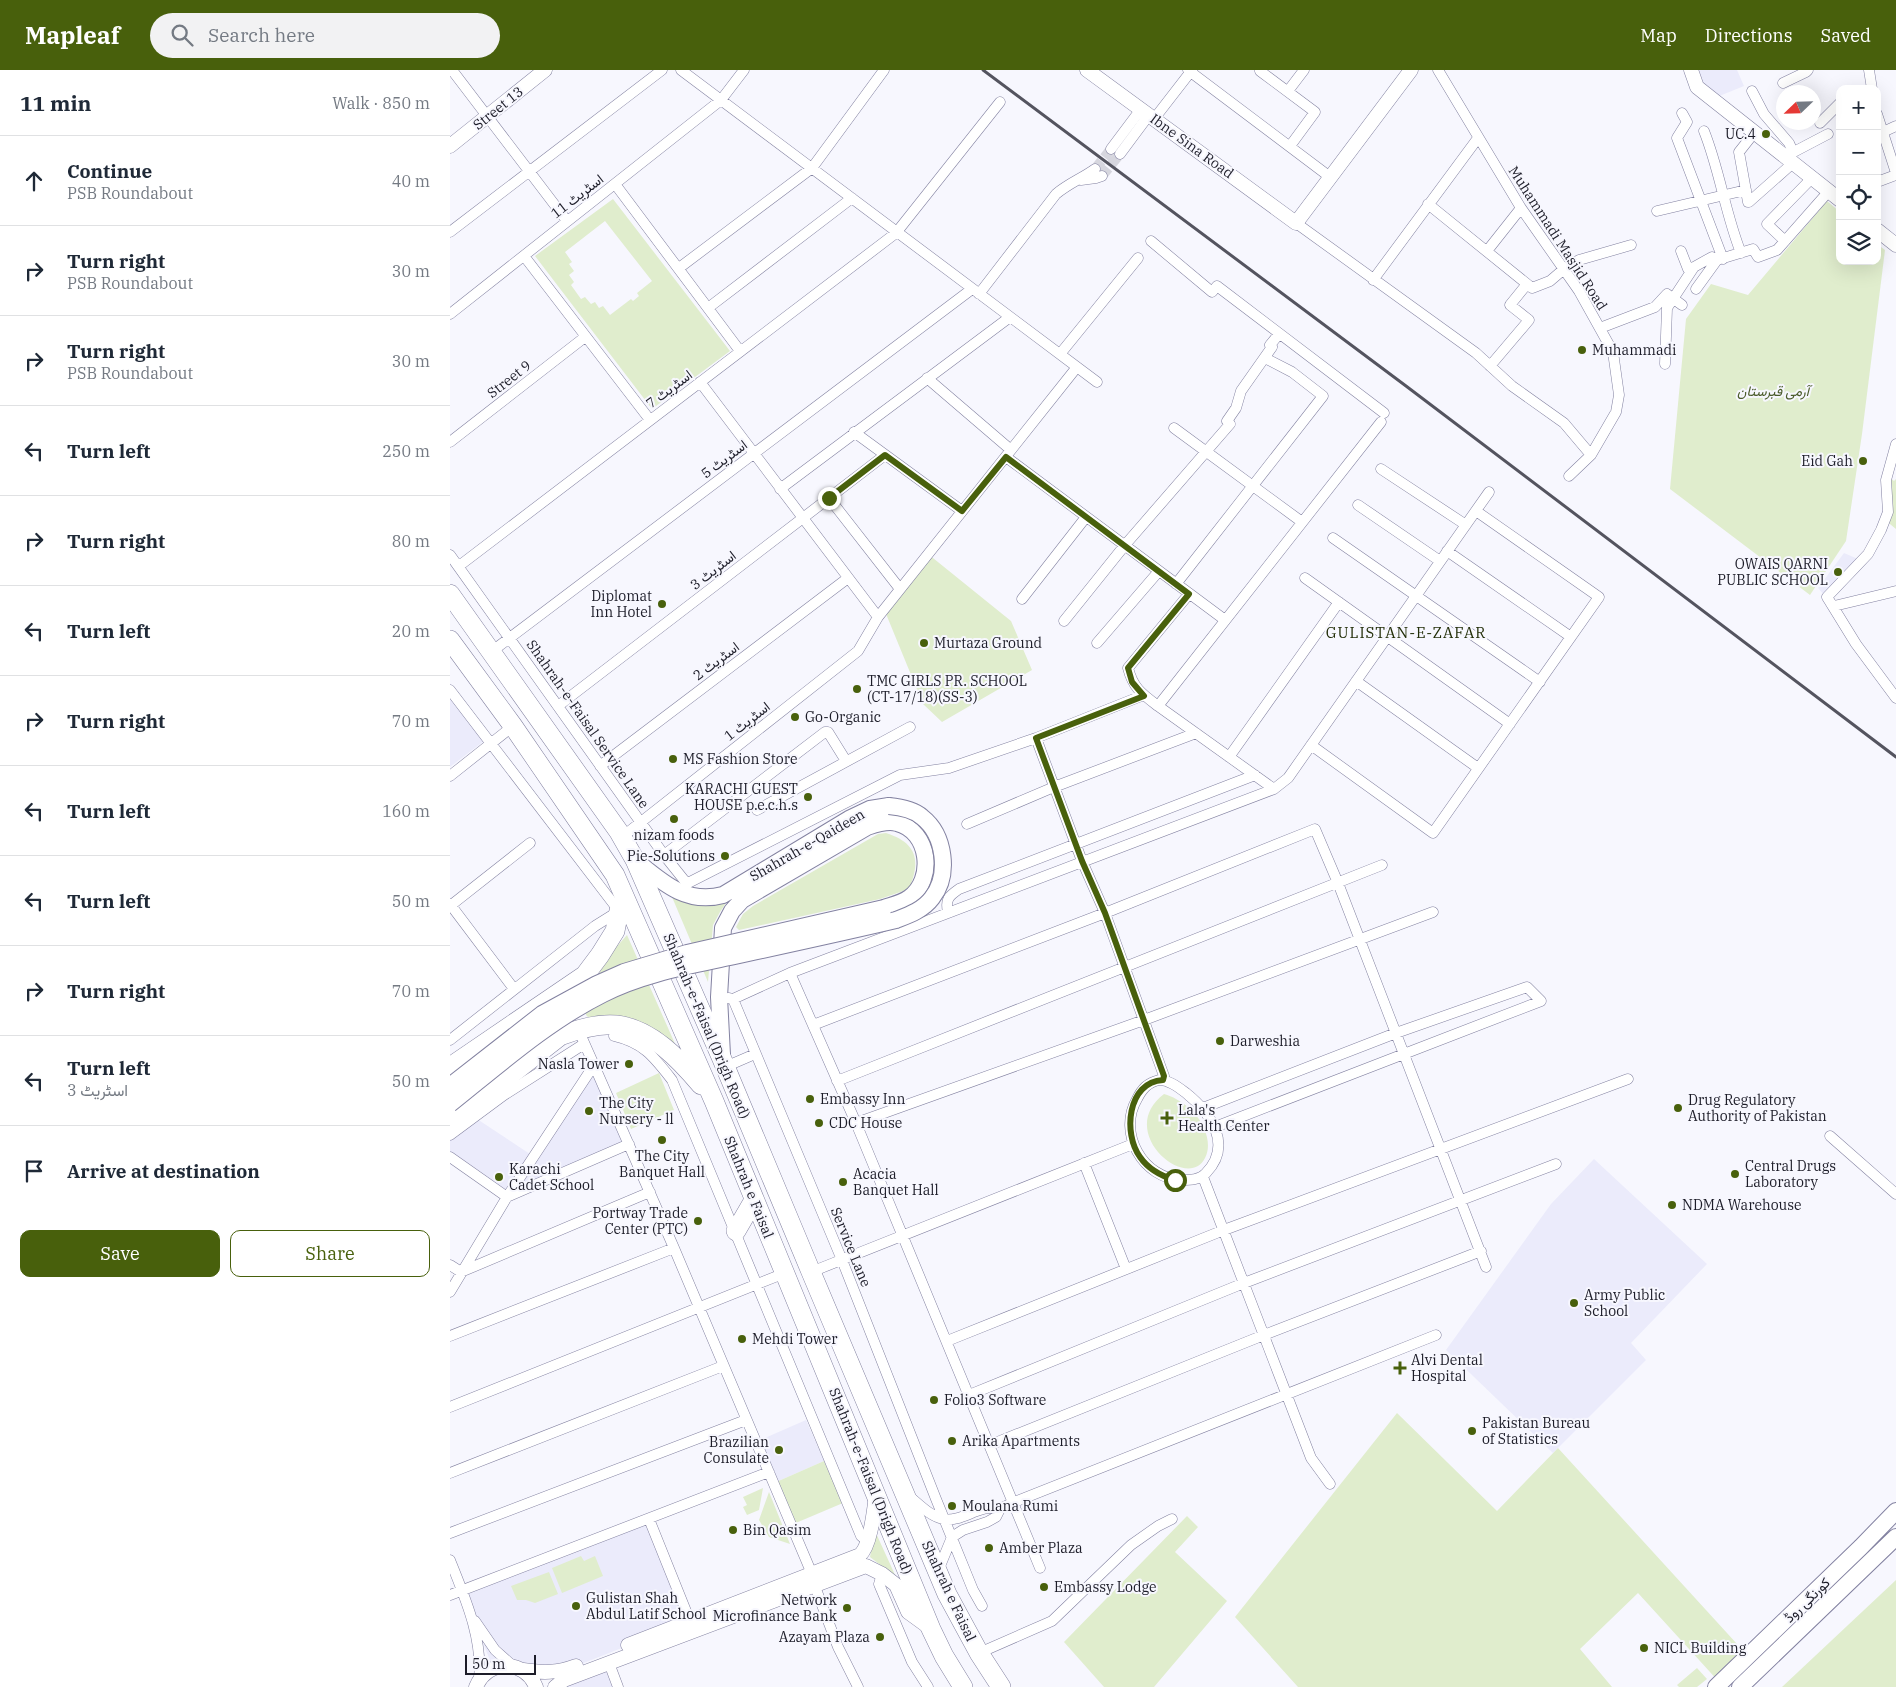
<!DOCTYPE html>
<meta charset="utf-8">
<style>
body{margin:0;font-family:"IBM Plex Serif",Vazirmatn,serif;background:#f2f2f3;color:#1f2937}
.controls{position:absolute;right:15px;top:15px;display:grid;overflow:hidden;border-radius:10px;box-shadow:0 5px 20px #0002}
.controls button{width:45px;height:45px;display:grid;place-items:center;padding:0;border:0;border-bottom:1px solid #e0e1e3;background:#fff;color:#1f2937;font:25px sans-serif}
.compass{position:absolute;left:1326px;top:15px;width:45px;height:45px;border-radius:50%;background:#fff;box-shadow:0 5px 20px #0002;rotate:247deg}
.scale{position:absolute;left:15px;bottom:12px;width:71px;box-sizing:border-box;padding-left:5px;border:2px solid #1d1d29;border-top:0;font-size:14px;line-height:18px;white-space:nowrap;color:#1d1d29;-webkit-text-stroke:4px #f7f7fe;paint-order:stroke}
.stop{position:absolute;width:15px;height:15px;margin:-11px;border:4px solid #48600c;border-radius:50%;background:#fff}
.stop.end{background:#48600c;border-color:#fff;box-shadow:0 1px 5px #0008}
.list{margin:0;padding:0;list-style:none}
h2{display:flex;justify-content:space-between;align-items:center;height:65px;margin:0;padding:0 20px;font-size:21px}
h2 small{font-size:16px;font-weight:400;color:#747a83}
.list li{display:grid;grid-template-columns:32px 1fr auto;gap:15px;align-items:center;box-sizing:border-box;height:90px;padding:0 20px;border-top:1px solid #e0e1e3}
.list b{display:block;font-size:19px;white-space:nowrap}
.list p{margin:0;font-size:16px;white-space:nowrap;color:#747a83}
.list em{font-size:16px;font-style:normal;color:#747a83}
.actions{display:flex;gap:10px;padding:15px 20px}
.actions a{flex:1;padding:11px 0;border:1px solid #48600c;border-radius:10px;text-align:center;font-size:18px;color:#48600c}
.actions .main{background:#48600c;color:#fff}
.icon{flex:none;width:28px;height:28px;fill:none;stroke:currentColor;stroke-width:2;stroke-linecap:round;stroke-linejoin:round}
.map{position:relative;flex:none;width:1446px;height:1617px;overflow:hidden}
header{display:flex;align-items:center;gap:30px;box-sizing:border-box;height:70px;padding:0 25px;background:#48600c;color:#fff}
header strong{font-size:24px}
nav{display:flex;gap:28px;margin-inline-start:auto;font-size:18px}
.search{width:350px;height:45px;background:#f2f2f3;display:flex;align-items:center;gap:12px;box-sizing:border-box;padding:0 18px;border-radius:28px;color:#747a83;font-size:19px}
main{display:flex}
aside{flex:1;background:#fff}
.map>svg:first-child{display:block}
.built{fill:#ebebfb}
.green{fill:#e0edcd;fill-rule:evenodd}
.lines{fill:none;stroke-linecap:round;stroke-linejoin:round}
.street-tunnel{stroke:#d6d6de;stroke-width:10;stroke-dasharray:10 5;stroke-linecap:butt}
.street-casing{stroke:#8382a1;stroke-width:11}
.secondary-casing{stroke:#8382a1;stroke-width:15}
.primary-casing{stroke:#8382a1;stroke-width:18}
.highway-casing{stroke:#8382a1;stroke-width:20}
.street{stroke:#fff;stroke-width:10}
.secondary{stroke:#fff;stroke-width:14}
.primary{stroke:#fff;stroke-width:16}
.highway{stroke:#fff;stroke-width:19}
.rail{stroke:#54545f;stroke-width:3}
.primary-bridge-casing{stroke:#8382a1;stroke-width:18;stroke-linecap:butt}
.primary-bridge{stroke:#fff;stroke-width:16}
.route{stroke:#48600c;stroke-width:6}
.poi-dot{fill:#48600c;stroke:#f7f7fe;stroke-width:2}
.labels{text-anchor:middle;stroke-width:4;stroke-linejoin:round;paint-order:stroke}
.street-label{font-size:14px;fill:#1d1d29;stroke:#f7f7fe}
.poi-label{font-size:14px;fill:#1d1d29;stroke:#f7f7fe;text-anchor:start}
.park-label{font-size:14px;font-style:italic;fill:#4b5c2b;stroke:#f7f7fe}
.neighbourhood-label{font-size:15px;letter-spacing:1px;fill:#222e08;stroke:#f7f7fe}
</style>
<header>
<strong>Mapleaf</strong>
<div class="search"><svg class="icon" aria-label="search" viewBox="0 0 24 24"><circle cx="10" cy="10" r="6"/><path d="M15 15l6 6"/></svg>Search here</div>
<nav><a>Map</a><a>Directions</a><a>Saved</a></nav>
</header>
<main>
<aside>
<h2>11 min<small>Walk · 850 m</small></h2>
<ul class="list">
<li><svg class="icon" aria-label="ahead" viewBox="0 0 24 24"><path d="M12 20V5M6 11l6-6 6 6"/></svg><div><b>Continue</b><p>PSB Roundabout</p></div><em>40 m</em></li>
<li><svg class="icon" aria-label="right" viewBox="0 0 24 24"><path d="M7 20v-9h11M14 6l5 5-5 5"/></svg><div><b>Turn right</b><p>PSB Roundabout</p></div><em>30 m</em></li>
<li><svg class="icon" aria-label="right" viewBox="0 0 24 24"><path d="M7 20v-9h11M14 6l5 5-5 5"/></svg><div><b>Turn right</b><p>PSB Roundabout</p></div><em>30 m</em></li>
<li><svg class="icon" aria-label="left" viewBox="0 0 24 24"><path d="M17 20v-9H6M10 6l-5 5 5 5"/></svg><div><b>Turn left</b></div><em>250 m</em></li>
<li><svg class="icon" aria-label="right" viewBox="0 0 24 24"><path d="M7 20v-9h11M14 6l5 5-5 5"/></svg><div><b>Turn right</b></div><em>80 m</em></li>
<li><svg class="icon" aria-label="left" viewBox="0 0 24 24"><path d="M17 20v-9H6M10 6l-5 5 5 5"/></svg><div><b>Turn left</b></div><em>20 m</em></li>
<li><svg class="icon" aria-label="right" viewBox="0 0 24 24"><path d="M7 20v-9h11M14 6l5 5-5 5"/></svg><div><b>Turn right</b></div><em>70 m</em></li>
<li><svg class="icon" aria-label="left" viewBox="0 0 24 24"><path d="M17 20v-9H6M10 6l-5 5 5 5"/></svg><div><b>Turn left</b></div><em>160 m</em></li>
<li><svg class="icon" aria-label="left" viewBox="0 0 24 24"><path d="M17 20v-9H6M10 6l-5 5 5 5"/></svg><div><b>Turn left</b></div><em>50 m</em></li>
<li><svg class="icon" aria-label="right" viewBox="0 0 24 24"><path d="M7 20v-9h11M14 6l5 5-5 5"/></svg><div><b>Turn right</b></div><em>70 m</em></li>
<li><svg class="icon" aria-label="left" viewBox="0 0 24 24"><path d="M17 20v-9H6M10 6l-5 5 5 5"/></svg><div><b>Turn left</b><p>اسٹریٹ 3</p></div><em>50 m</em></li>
<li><svg class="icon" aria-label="arrive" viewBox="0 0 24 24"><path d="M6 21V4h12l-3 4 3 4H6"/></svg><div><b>Arrive at destination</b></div></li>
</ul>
<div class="actions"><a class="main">Save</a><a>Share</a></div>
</aside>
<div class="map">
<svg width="1446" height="1617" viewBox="0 0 1446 1617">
<rect width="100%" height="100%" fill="#f7f7fe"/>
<path class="built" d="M1241 0H1287L1294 16 1262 29Z
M1394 483 1408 489 1375 526 1368 518Z
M0 629 34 671 0 697Z
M144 995 179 1074 57 1127 0 1087V1065L24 1047 83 1086Z
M1144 1089 1257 1194 1181 1273 1196 1290 1103 1383 996 1280 1101 1134Z
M356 1350 374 1391 324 1413 306 1372Z
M199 1449 240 1551 111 1602 43 1598 12 1520Z
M159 1593 168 1617H105Z"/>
<path class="green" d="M163 129 280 281 202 339 85 186ZM155 151 202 211 187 223 189 226 183 231 181 229 160 245 153 236 149 238 145 232 141 234 135 227 131 229 121 215 124 212 119 205 124 201 119 194 122 192 115 182Z
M1377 131 1390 142V191H1427V174L1435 180 1412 364 1396 471 1360 525 1220 419 1236 249 1261 214 1298 225Z
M1437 405 1444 411 1446 409V459L1435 450Z
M478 484 561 551 582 600 492 652 473 634 434 539Z
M436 763C467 773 471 790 459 819L430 829 289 860 286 857 293 844 303 836 428 764Z
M222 827C244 836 255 837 278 830L270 842 263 855 258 912Z
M177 865 226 976 141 950 136 945 134 929 161 883Z
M209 1003 224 1040 181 1059 166 1023Z
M714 1024C731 1029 747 1042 754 1058 758 1068 760 1078 755 1088 738 1123 664 1062 714 1024Z
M947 1343 1047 1441 1108 1378 1298 1586 1270 1613 1188 1523 1130 1579 1162 1617H848L785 1547Z
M374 1391 393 1433 341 1455 324 1413Z
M313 1418 309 1440 297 1445 293 1437 297 1435 293 1427Z
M319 1422 340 1474 319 1467 309 1450Z
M737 1446 748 1457 725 1482 777 1531 704 1617H654L614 1572Z
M425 1461 446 1507 420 1487Z
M131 1486 134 1491 145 1486 153 1506 112 1523 102 1498Z
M99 1502 108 1524 85 1533 76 1530H67L61 1516Z
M1446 1510V1617H1332Z
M1247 1598 1257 1609 1247 1617H1229L1227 1615Z"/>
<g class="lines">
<path class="street-tunnel" d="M645 99 661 79
M652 106 670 84"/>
<g class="street-casing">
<path id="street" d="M2 0 117 151
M231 0 647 312
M738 0 880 107
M988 0 1071 138 1129 221 1163 282 1169 325 1166 342 1141 385 1119 406
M1419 0 1422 19
M810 1 865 42 840 76
M1333 13 1356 2 1358 0
M838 21 854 0
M1302 21 1314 44 1339 73 1343 82
M1232 43 1237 52 1227 68 1273 189
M1427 44 1446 103
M704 49 742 0
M1370 53 1390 33
M1254 61C1270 101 1275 143 1291 183
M1433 62 1446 56
M1304 63 1289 82 1298 132H1299L1343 93
M661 79 691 39
M670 84 699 45
M1338 85 1378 64
M631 110 646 108 652 106
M1427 112 1446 105
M165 114 290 281
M978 134 1082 218 1100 211 1114 199 1129 190 1181 175
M1207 141 1296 120
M846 153 1026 283 1062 316 1114 353 1141 385
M0 162 212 0
M701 171 762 222 767 216 934 343
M1335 171 1317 154 1362 108
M1037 181 1071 138
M1231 181 1238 199 1244 197
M74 186 200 350
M229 198 362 98 434 0
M923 210 1028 68
M1246 219 1267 190 1303 179 1308 187 1327 180 1379 121
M529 224 606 124C619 113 631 109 645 99
M258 238 402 128
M0 244 271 30 294 0
M1150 258 1205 237 1217 224 1232 235
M610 284 688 188
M1215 294 1217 238 1244 197 1262 187 1267 190
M1040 296 1079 250 1060 235 1077 214
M477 308 561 380
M250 312 428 547
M724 358 852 452
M404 362 512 441
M0 372 135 267
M1446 374 1436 410 1438 442 1431 460 1418 484 1377 527 1406 574 1446 628
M556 387 775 550
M931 399 1016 455
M330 419 560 247
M379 428 450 519
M908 435 990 491
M883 468 1090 612
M997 481 1121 567
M0 485 214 785 234 810 238 813 450 705 499 698 586 668 694 625
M9 496 446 163 550 32
M855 508 1060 654
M726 514 873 326 842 302 815 288
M739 524 678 598C683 618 692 624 708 636L824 719
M572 529 636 447
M1384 536 1446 521
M614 551 675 475 780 354 777 351 786 338 791 321 822 277 820 275 829 264
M647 573 709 501
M41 582 522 219
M906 611 1028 698
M0 620 169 841 145 856 0 970
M108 636 435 385
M708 636 931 352
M586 668 632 791 655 843 714 1006 713 1010
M861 675 983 763 1149 527 1026 441
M779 687 889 532
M150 696 398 508
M0 706 63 656
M307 740 460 657
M517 754 604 717 746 663
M172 767 408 581 428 547 627 297
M214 785 375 662H378L396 691
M0 834 64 919
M0 836 80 773
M498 842C495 829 499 826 509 819L805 705
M340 903 824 719 838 708 1039 422
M278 928 283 929 392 1190 486 1429 523 1520 532 1536
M283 929 340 903 406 1053 590 1498
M363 955 655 843 865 759 888 813 1036 1197
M164 966C194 973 204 987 222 1010L411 1466 417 1471
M144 995 224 1178 362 1504
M275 997 305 984
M709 1010C719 1010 728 1017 736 1023 761 1043 783 1075 756 1103 750 1110 740 1110 732 1110 693 1109 667 1063 687 1029 692 1019 697 1013 709 1010Z
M387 1011 932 795
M753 1038 946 963 1077 917 1091 931 765 1057
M406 1053 694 950 983 842
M0 1065 54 1025 134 974
M1380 1066 1446 1124
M0 1087 57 1127 179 1074
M634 1093 676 1199
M753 1107 861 1388 880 1414
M0 1195 11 1202 200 1122
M361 1202 683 1074
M0 1222 57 1127 144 995 128 959
M0 1266 224 1178
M497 1271 774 1160 1178 1009
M519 1325 794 1213 1106 1094
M0 1337 335 1203
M540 1375 814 1265 1031 1181
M0 1403 273 1296
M460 1427C470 1435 480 1446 493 1449 512 1453 530 1433 550 1439
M199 1449 240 1551
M0 1463 296 1350
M0 1490C15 1528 33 1568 29 1610
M488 1501 502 1467 513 1460 537 1452 546 1447 550 1439 562 1433 986 1265
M432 1504 429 1514 462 1592 478 1617
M364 1514 388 1577 408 1617
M0 1525 319 1402
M25 1551 45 1580 63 1596
M529 1583 602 1551 681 1475 708 1456 722 1449
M159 1593 168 1617"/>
</g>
<g class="secondary-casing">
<path id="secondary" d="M637 0 846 153 961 0
M1241 0 1247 17 1390 130
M0 76 95 0
M1427 160 1446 175
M178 1575 410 1485C421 1475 424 1440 426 1425
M73 1600C93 1603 107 1603 126 1596
M26 1617C37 1589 75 1589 86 1617
M105 1617 114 1610 416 1496 432 1504 446 1515 458 1542 480 1558"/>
</g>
<g class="primary-casing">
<path id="primary" d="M185 790C212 812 236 835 273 825L399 749 420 739 439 736
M272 985 269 927 273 858 282 841 292 830 417 757C426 754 437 750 447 753 480 761 485 810 459 828 452 833 443 835 434 838
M1266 1617 1411 1477 1446 1441
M1290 1617 1446 1467"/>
</g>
<g class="highway-casing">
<path id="highway" d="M0 524 169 762 185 790 272 989 361 1202 497 1524 529 1583 551 1617
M0 570 63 656 165 805 264 1031 481 1559 494 1586 513 1617
M0 997 135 905 150 885 165 861 169 841 176 831
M0 1052 110 966C128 959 148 953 167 955 201 959 230 990 251 1015
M286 1161 304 1130"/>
</g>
<use href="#street" class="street"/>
<use href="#secondary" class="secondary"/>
<use href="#primary" class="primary"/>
<use href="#highway" class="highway"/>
<path class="rail" d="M533 0 956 316 1446 687"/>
<g class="primary-bridge-casing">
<path id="primary-bridge" d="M0 1016 92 944 147 914 174 902 237 883 434 838
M0 1034C49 995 97 952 153 924 192 904 238 896 280 887 335 875 391 863 446 850 459 845 473 840 482 828 500 805 495 765 472 747 463 739 450 737 439 736"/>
</g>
<use href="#primary-bridge" class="primary-bridge"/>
</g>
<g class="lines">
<path class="route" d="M379 428 435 385 512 441 556 387 739 524 678 598 682 612 694 626 586 668 632 791 655 843 714 1006 713 1010C677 1012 673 1064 690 1087 699 1100 711 1106 725 1110"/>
</g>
<g class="poi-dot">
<circle cx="1316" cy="64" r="5"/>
<circle cx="1132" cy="280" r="5"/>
<circle cx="1413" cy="391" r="5"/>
<circle cx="1388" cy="502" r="5"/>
<circle cx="212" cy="534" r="5"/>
<circle cx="474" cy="573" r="5"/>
<circle cx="407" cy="619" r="5"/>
<circle cx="345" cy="647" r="5"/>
<circle cx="223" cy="689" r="5"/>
<circle cx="358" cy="727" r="5"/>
<circle cx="224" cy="749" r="5"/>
<circle cx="275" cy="786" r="5"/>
<circle cx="770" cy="971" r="5"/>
<circle cx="179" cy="994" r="5"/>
<circle cx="360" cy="1029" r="5"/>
<circle cx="1228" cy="1038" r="5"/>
<circle cx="139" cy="1041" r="5"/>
<path d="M714.5 1040.5h5v5h5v5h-5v5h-5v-5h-5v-5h5z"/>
<circle cx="369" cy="1053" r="5"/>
<circle cx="212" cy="1070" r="5"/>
<circle cx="1285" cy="1104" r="5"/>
<circle cx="49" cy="1107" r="5"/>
<circle cx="393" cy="1112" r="5"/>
<circle cx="1222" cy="1135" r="5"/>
<circle cx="248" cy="1151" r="5"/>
<circle cx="1124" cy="1233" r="5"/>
<circle cx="292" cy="1269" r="5"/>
<path d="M947.5 1290.5h5v5h5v5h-5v5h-5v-5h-5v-5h5z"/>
<circle cx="484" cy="1330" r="5"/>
<circle cx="1022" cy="1361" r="5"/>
<circle cx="502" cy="1371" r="5"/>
<circle cx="329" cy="1380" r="5"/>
<circle cx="502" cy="1436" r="5"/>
<circle cx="283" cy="1460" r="5"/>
<circle cx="539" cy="1478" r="5"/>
<circle cx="594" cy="1517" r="5"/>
<circle cx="126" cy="1536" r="5"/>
<circle cx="397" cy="1538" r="5"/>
<circle cx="430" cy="1567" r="5"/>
<circle cx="1194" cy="1578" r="5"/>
</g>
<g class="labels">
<g class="street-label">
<text transform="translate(48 38) rotate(-39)" y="5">Street 13</text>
<text transform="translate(742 76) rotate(36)" y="5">Ibne Sina Road</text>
<text transform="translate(127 126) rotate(-38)" y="5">اسٹریٹ 11</text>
<text transform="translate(1108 168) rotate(57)" y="5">Muhammadi Masjid Road</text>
<text transform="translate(59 309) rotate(-38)" y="5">Street 9</text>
<text transform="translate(219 319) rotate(-37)" y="5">اسٹریٹ 7</text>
<text transform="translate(274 389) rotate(-37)" y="5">اسٹریٹ 5</text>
<text transform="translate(263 500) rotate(-38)" y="5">اسٹریٹ 3</text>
<text transform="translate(266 591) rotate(-37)" y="5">اسٹریٹ 2</text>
<text transform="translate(297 651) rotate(-38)" y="5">اسٹریٹ 1</text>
<text transform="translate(138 654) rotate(55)" y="5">Shahrah-e-Faisal Service Lane</text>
<text transform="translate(357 775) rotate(-30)" y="5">Shahrah-e-Qaideen</text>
<text transform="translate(257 956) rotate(67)" y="5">Shahrah-e-Faisal (Drigh Road)</text>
<text transform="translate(299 1117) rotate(68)" y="5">Shahrah e Faisal</text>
<text transform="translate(401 1177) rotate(68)" y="5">Service Lane</text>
<text transform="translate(421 1411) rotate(68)" y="5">Shahrah-e-Faisal (Drigh Road)</text>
<text transform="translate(499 1521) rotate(65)" y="5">Shahrah e Faisal</text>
<text transform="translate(1357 1530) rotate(-44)" y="5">کورنگی روڈ</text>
</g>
<g class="poi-label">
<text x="1306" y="69" text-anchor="end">UC.4</text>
<text x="1142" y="285">Muhammadi</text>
<text x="1403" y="396" text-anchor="end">Eid Gah</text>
<text x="1378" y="499" text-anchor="end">OWAIS QARNI<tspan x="1378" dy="16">PUBLIC SCHOOL</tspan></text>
<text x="202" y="531" text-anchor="end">Diplomat<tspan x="202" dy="16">Inn Hotel</tspan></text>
<text x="484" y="578">Murtaza Ground</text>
<text x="417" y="616">TMC GIRLS PR. SCHOOL<tspan x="417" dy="16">(CT-17/18)(SS-3)</tspan></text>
<text x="355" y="652">Go-Organic</text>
<text x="233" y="694">MS Fashion Store</text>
<text x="348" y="724" text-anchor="end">KARACHI GUEST<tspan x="348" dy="16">HOUSE p.e.c.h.s</tspan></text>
<text x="224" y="770" text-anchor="middle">nizam foods</text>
<text x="265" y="791" text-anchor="end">Pie-Solutions</text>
<text x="780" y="976">Darweshia</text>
<text x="169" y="999" text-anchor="end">Nasla Tower</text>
<text x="370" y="1034">Embassy Inn</text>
<text x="1238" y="1035">Drug Regulatory<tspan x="1238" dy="16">Authority of Pakistan</tspan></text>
<text x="149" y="1038">The City<tspan x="149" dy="16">Nursery - ll</tspan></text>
<text x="728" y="1045">Lala's<tspan x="728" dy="16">Health Center</tspan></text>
<text x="379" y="1058">CDC House</text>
<text x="212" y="1091" text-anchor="middle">The City<tspan x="212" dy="16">Banquet Hall</tspan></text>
<text x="1295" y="1101">Central Drugs<tspan x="1295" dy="16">Laboratory</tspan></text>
<text x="59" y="1104">Karachi<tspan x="59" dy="16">Cadet School</tspan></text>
<text x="403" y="1109">Acacia<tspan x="403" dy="16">Banquet Hall</tspan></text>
<text x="1232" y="1140">NDMA Warehouse</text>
<text x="238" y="1148" text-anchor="end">Portway Trade<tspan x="238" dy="16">Center (PTC)</tspan></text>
<text x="1134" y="1230">Army Public<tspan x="1134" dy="16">School</tspan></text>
<text x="302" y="1274">Mehdi Tower</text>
<text x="961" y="1295">Alvi Dental<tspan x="961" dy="16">Hospital</tspan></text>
<text x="494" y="1335">Folio3 Software</text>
<text x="1032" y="1358">Pakistan Bureau<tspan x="1032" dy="16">of Statistics</tspan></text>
<text x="512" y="1376">Arika Apartments</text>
<text x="319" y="1377" text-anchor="end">Brazilian<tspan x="319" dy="16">Consulate</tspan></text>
<text x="512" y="1441">Moulana Rumi</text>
<text x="293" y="1465">Bin Qasim</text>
<text x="549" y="1483">Amber Plaza</text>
<text x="604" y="1522">Embassy Lodge</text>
<text x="136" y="1533">Gulistan Shah<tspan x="136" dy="16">Abdul Latif School</tspan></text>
<text x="387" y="1535" text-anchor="end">Network<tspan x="387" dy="16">Microfinance Bank</tspan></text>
<text x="420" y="1572" text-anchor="end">Azayam Plaza</text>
<text x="1204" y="1583">NICL Building</text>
</g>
<g class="park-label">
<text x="1323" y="326">آرمی قبرستان</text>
</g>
<g class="neighbourhood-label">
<text x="956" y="568">GULISTAN-E-ZAFAR</text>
</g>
</g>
</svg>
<div class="controls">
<button>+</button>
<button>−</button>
<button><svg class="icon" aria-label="locate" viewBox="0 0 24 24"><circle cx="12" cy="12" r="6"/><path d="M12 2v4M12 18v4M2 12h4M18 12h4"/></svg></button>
<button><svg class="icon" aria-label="layers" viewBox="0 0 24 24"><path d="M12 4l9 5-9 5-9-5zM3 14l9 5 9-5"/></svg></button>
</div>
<svg class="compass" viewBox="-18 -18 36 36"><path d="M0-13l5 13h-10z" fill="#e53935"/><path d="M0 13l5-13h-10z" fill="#747a83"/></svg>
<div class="scale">50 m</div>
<div class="stop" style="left:725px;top:1110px"></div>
<div class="stop end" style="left:379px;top:428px"></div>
</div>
</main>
